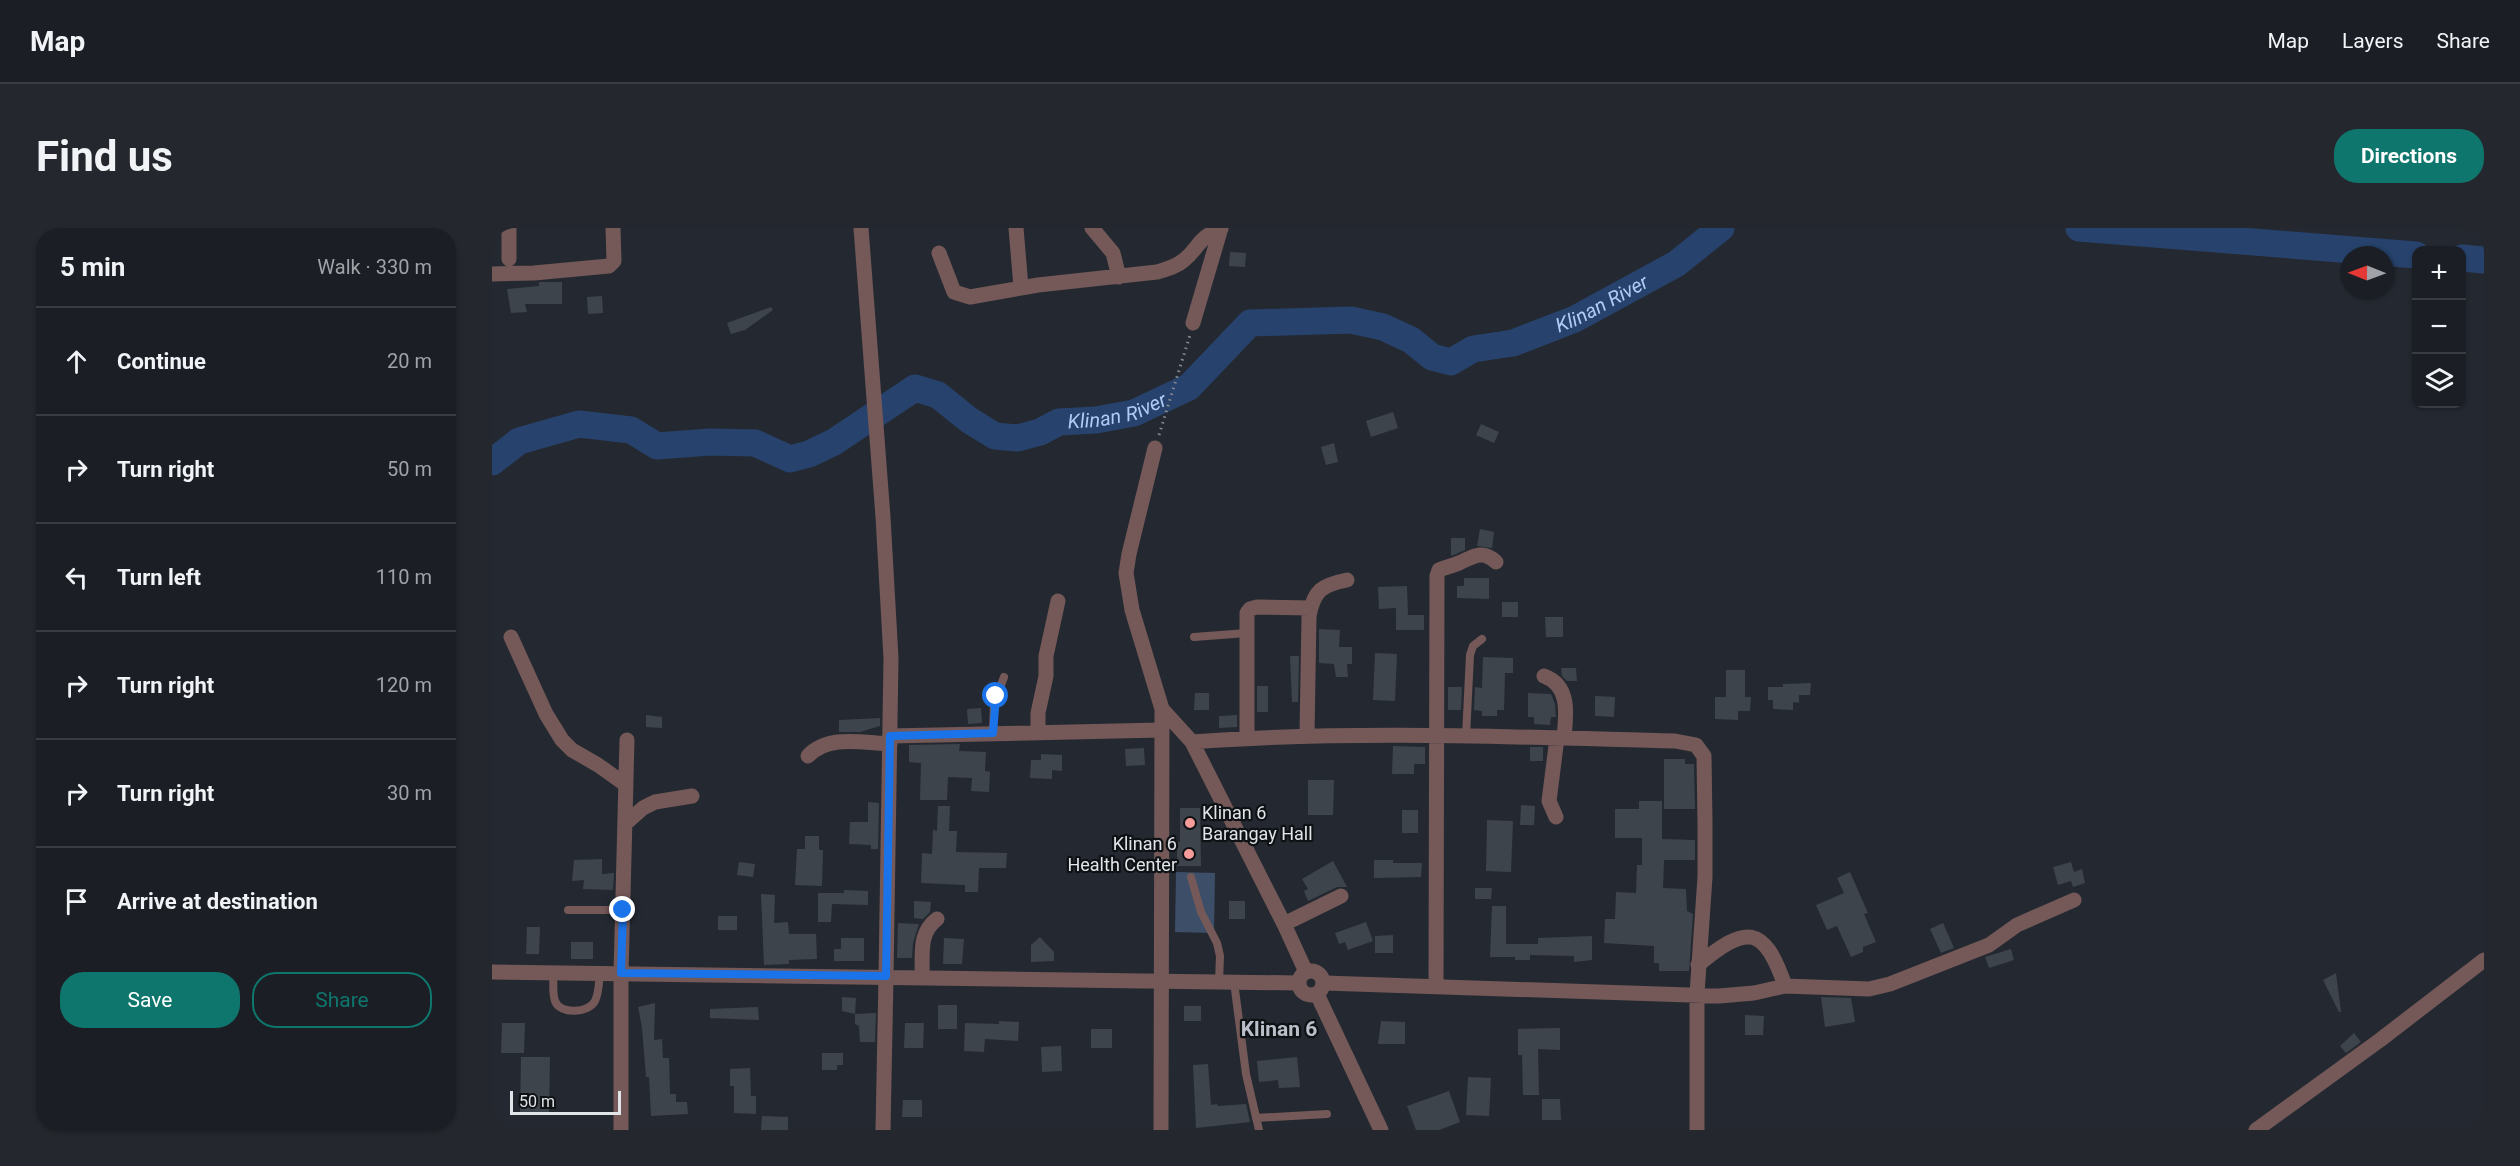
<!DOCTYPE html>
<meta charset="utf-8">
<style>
body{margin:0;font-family:Roboto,sans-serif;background:#24272d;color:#f1f3f6}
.controls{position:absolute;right:18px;top:18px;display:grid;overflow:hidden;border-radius:12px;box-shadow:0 2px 4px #0004}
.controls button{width:54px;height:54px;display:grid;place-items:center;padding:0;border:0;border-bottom:2px solid #393d42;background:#1b1f25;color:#f1f3f6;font:30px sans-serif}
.compass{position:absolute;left:1848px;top:18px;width:54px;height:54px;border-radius:50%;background:#1b1f25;box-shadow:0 2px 4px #0004;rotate:271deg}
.scale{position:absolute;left:18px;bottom:15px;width:111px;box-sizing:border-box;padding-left:6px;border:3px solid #e1e4e9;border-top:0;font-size:16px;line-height:21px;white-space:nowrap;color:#e1e4e9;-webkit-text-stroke:4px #0f1215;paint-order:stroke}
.stop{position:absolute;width:18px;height:18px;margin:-14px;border:4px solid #1a73e8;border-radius:50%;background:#fff}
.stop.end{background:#1a73e8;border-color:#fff;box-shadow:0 2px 6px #0008}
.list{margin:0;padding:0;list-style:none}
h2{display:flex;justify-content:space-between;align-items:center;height:78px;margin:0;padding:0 24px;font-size:26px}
h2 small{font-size:20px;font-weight:400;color:#a0a2a7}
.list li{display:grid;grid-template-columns:39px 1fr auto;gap:18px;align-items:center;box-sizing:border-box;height:108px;padding:0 24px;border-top:2px solid #393d42}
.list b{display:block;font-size:22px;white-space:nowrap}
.list em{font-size:20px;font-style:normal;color:#a0a2a7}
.actions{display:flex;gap:12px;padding:18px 24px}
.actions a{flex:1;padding:14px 0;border:2px solid #0f766e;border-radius:24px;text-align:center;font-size:21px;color:#0f766e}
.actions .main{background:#0f766e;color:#fff}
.icon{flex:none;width:33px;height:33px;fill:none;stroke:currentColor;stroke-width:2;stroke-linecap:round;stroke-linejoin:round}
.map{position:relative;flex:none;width:1992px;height:902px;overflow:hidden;border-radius:24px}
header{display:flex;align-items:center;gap:36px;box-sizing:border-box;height:84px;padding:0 30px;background:#1b1f25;border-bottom:2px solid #393d42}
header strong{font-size:28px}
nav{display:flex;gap:33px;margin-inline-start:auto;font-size:21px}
.intro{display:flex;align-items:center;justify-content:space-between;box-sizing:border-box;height:144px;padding:0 36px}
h1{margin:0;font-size:42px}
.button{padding:15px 27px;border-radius:24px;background:#0f766e;color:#fff;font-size:21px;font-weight:700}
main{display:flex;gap:36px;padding:0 36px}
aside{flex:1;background:#1b1f25;border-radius:24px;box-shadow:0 2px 4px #0004}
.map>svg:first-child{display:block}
.green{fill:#3d4e68}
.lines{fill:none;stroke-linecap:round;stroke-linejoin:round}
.river{stroke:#27436d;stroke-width:27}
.building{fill:#3e444c}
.path{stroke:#878b91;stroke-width:3;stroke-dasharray:1.5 4.5;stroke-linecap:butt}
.service{stroke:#745958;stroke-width:8}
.minor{stroke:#745958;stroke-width:15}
.tertiary{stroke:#745958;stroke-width:15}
.route{stroke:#1a73e8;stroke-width:8}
.poi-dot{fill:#f59b99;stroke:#0f1215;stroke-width:2}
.labels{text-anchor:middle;stroke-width:4.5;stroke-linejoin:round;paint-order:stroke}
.poi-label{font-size:18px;fill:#e1e4e9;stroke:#0f1215;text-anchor:start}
.water-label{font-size:20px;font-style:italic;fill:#b0cbf5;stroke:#0f1215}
.quarter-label{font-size:21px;font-weight:bold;fill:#bac0ca;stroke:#0f1215}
</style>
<header>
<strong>Map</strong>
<nav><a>Map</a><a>Layers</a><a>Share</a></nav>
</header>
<div class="intro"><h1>Find us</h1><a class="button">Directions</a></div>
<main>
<aside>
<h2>5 min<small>Walk · 330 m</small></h2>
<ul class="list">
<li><svg class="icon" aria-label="ahead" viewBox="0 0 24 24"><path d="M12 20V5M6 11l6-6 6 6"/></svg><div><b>Continue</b></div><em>20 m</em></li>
<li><svg class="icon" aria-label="right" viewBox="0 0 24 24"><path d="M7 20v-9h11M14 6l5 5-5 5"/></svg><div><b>Turn right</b></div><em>50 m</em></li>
<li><svg class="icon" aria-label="left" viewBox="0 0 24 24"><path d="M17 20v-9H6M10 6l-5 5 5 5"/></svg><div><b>Turn left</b></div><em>110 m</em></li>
<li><svg class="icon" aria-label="right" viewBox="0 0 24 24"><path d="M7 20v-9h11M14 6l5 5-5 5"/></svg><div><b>Turn right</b></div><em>120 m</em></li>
<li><svg class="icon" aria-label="right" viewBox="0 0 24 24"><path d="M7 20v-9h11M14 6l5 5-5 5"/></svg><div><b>Turn right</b></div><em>30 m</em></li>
<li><svg class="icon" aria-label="arrive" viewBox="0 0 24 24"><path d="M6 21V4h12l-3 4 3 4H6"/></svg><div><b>Arrive at destination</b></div></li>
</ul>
<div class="actions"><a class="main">Save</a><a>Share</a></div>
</aside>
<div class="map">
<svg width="1992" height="902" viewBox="0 0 1992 902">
<rect width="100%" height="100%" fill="#242931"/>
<path class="green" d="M684 644 723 645 722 705 683 704Z"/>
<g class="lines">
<g class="river">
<path d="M1587 0 1924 27"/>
<path d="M1970 30 1992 32"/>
<path id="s1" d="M0 234 27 213 87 196 139 202 165 218 218 214 263 215 298 231 317 226 342 214 423 160 446 167 477 192 503 208 526 210 548 204 567 194 604 192 642 185 697 159 758 95 859 92 891 99 919 112 940 129 959 134 981 121 1021 115 1083 91 1184 36 1229 0"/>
</g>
</g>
<path class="building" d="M738 24 754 25 753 39 737 38Z
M47 54H70V76H33L35 84 19 85 15 61 47 58Z
M110 68 111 85 96 86 95 69Z
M279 79 281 82 253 102 239 106 235 95Z
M901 184 906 200 879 209 874 193Z
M989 196 1007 204 1002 215 984 207Z
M842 215 846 234 834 237 829 219Z
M988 301 1002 304 1000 320 985 318Z
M959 310H973V322L959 328Z
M972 350H997V371L965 370V358H972Z
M915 358 916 387H932V402H904V380L887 381 886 359Z
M1010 374H1026V389H1010Z
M1053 389H1071V409H1054Z
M827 401 848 402 847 419H860V436H855L856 449H844L842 436 827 435Z
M883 425 905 426 903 473 881 472Z
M798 428H807L806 474H800Z
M991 429 1021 430V445H1013L1012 482H1005V488H990V483L982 482 983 459 990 460Z
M1069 440H1084L1085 453H1075L1070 448Z
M1234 442H1253V469H1259L1258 483H1246V492L1223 491V469H1234Z
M1319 455 1318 467H1307V475L1301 474V482L1281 481V472H1276V459H1291V456Z
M765 458H776V484H765Z
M956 459H970L969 482H956Z
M703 465H717V482H702Z
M1036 465 1059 466 1063 476 1064 489H1059L1058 497 1042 496V489H1036Z
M1103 468 1123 469 1122 489 1103 488Z
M489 480 490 495 476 496 475 481Z
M154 487 170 489V500L154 499Z
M745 487V499L727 500V488Z
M388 490V498L368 504H347V492Z
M468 516 467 523 494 524 493 543 498 544 497 564 479 563 480 550 456 549 455 572H428L429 535 417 534V517Z
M901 518 933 519V536H922V546H900Z
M1038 519H1051V533H1038Z
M652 520 653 537 634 538 633 521Z
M549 526 570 527V543L560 542V551L538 550 539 532H549Z
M1172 531H1193V536H1202L1203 581H1172Z
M816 552H842L841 587H816Z
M1147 573H1170V611L1203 612V632H1172L1171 660 1194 661 1195 683 1201 686 1197 743H1167V735H1162V718L1112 715 1113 691H1123L1124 664 1144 665 1145 637H1150V610H1123V581H1147Z
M376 574 387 575 386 621H379V617L357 616 358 594H376Z
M1029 577 1043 578 1042 597H1028Z
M446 578H458L457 603H465L464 624 515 625 514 640H487L486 664H473V657L429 655 430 625 440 626 441 602 445 603Z
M688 580H708L709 638H685V614H688Z
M910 582H926V605H910Z
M995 592 1021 593 1019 644 994 643Z
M313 608H327V622H331L330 658 303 657 305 621H313Z
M110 631V646L122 645 121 662 91 661 92 652 80 653 82 632Z
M882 632H901V635H930L929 649 882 650Z
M841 633 855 659H845L816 673 812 663 816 661 810 651Z
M247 634 263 636 261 649 245 647Z
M1579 634 1582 644 1590 641 1593 655 1581 659 1579 653 1566 657 1561 639Z
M1358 644 1376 685 1372 686 1384 714 1371 719V724L1359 729 1345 698 1335 702 1324 677 1352 665 1345 650Z
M983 660H1000L999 671H983Z
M352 662 376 663V677L340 676 339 694H326V665H352Z
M269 666 283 667 282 695 296 694 297 706H324L325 731 297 732V736L272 737Z
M422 673 439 674 438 684 431 691 422 690Z
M737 673H753V691H737Z
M1000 678H1014V716H1046V710L1100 708V732L1082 734V728L1038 727V732H1023V729H998Z
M226 688H245V702H226Z
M874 694 881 713 856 722 853 714 847 716 843 705Z
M406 695 427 696 421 715 420 730H405Z
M1451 695 1462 720 1449 725 1438 701Z
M35 699H48L47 726H34Z
M901 707V725H883V708Z
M548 709 562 724V733L539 734V717Z
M349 710H372V733H342V721H349Z
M452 710 472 711 470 736H451Z
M79 714H101V731H79Z
M1519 721 1522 732 1497 740 1493 729Z
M1844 745 1849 784H1847L1831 752Z
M350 769 364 770 363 786 350 783Z
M1329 769 1359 770 1363 794 1333 799Z
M163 775 162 812 170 811 171 830H177L178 866H184V874H195L196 886 159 888 157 849H154L150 800 146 779Z
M446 777H465V801H446Z
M692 778H709V793H692Z
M266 779 267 792 218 790V781Z
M384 785 383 814H368L367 798 363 796V786Z
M1253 787 1272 788 1271 807H1253Z
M507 793 527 794 526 813 493 811 492 824 472 823 473 795 507 796Z
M889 793 913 794V816H886Z
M10 795H33L32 825H9Z
M413 795H432L431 820H412Z
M1068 800V822L1046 821 1047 867H1031L1030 827H1026V801Z
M599 801H620V820H599Z
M1862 805 1869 814 1854 825 1848 818Z
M569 818 570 843 550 844 549 819Z
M330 825H351V837H345V842H330Z
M29 829H58L57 886H28Z
M805 829 808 859 787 860 786 852 767 854 765 833Z
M716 836 719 877 725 876 726 878 754 876 758 894 704 900 701 837Z
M258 840 259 868H264V886L242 885V858H238V841Z
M976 849 999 850 997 888 974 887Z
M957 863 968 894 947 902H924L915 878Z
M1050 871H1068L1069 892H1050Z
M411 872H430V889H410Z
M270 888 296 889V902H269Z"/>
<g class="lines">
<path class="path" d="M667 207 698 107"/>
<path class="service" d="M702 409 755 405
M501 505 502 476 512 449
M974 508 978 427 981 418 990 411
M699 649 709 684 725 715 728 728 727 754
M76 682H131
M61 744C62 753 60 765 63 773 68 787 97 785 103 773 107 765 107 753 108 745
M742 754 754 846 767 902
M764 890 835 886"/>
<path class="minor" d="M524 0 529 59
M600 0 621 25 627 49
M447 25 462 64 478 69 546 57 665 44C675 41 684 39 692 32 708 19 705 10 729 1
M17 31V0
M0 46 42 45 117 38 122 33 121 0
M701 95 729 0
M663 220 637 326 634 345 640 382 670 481 669 902
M19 409 54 486 70 512 80 522 106 537 134 557
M1052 448C1079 458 1074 487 1072 510
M670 481 700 514 792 696 814 744
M546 504V485L554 448V428L566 373
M815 507 817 388C822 362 830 357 855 352
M398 508 669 502
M755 510V385L758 381 765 379 818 380
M700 514C860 502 1022 509 1183 513L1204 517 1212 528 1213 595V649L1205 766V902
M316 528C336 506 372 515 398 516
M1064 589 1057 573 1065 510
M133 596 151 580 163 574 200 568
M792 696 849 668
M1206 737C1254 697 1272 696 1293 758
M430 749C431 727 426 705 445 691
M832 755 1227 768 1262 765 1293 758 1377 761 1398 756 1497 717 1525 697 1582 672
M944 759 945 348 947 342C954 339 960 338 967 335 981 329 990 321 1004 334
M129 902V745L135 512
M391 902 394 749
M1764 902 1888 812 1992 732"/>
<path class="tertiary" d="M369 0 391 289 399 430 394 749
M807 755a12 12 0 1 1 24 0a12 12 0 1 1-24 0Z
M0 744 806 755
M825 766 889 902"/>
</g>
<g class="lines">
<path class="route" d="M131 682 129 745 394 748 398 508 501 505 504 468"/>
</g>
<g class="poi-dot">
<circle cx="698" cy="595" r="6"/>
<circle cx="697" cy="626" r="6"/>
</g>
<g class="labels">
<g class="poi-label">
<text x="710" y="591">Klinan 6<tspan x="710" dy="21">Barangay Hall</tspan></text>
<text x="685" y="622" text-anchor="end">Klinan 6<tspan x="685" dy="21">Health Center</tspan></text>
</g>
<g class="water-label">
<text dy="7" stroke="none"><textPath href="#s1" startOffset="1222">Klinan River</textPath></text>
<text dy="7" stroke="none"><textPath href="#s1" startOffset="682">Klinan River</textPath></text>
</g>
<g class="quarter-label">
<text x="787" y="808">Klinan 6</text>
</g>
</g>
</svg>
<div class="controls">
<button>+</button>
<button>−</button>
<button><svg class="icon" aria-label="layers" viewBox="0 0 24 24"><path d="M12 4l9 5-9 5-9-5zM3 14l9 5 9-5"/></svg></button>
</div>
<svg class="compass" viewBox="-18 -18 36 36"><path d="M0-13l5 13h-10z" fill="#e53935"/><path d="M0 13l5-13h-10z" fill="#a0a2a7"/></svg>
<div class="scale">50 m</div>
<div class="stop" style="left:504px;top:468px"></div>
<div class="stop end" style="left:131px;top:682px"></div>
</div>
</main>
